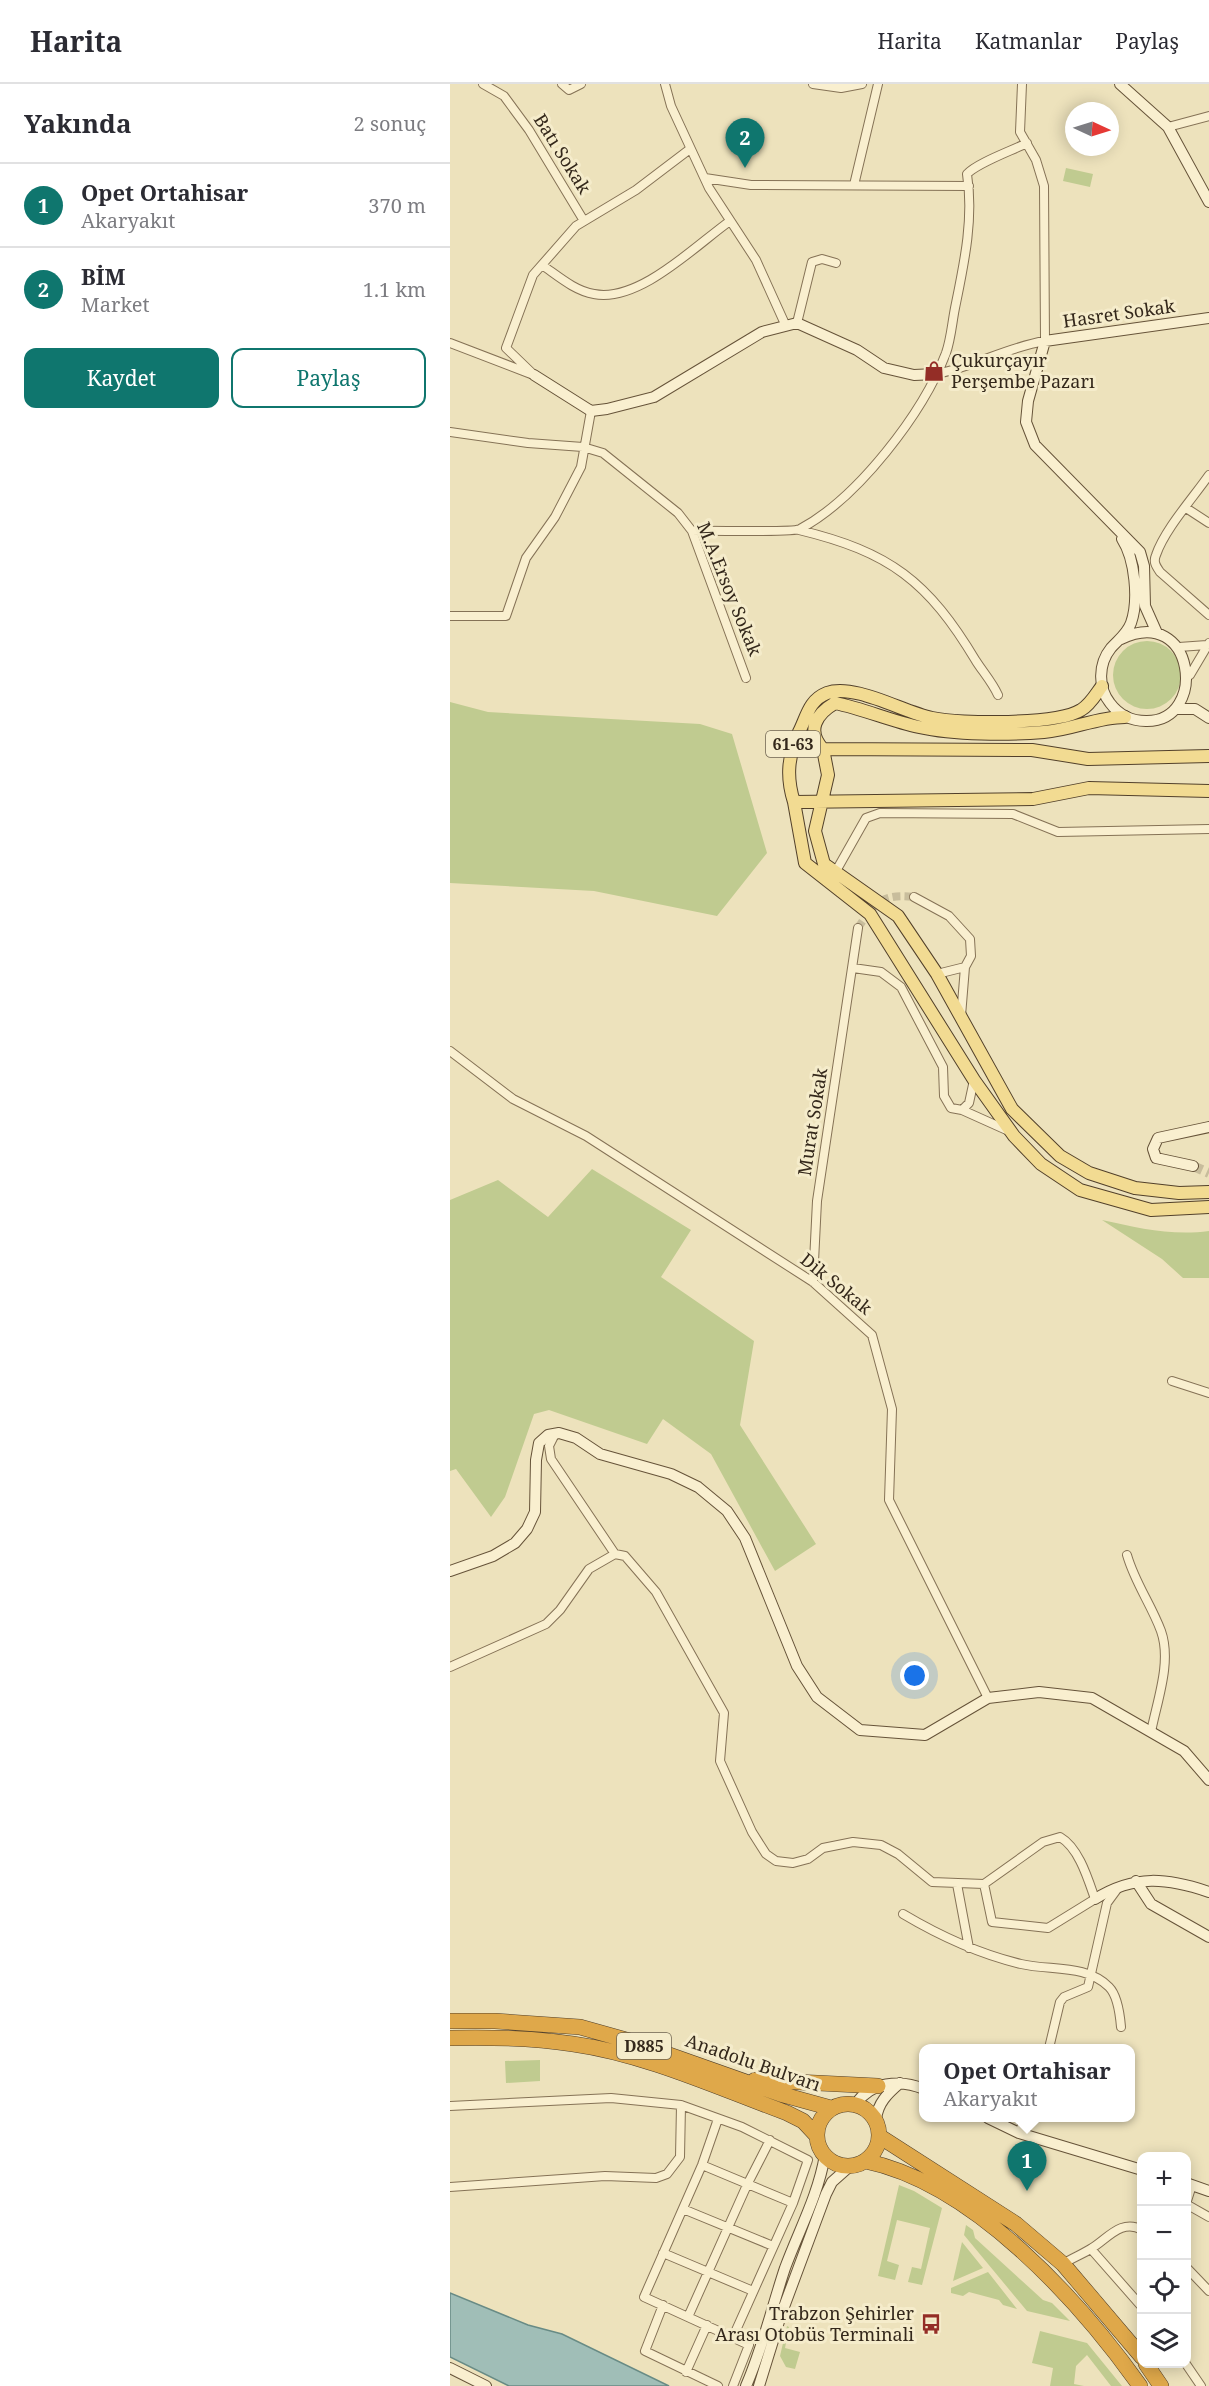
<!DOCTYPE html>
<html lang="tr">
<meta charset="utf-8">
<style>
body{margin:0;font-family:"Noto Serif",serif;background:#f7f7f7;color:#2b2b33}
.controls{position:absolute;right:18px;bottom:18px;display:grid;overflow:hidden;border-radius:12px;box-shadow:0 3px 15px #0003}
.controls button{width:54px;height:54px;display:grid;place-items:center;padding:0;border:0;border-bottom:2px solid #e1e1e2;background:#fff;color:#2b2b33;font:30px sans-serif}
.compass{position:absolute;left:615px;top:18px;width:54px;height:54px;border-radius:50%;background:#fff;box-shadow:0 3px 15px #0003;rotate:94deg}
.you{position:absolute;left:465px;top:1592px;width:21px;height:21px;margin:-15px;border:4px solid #fff;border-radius:50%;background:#1a73e8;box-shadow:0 0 0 9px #1a73e833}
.badge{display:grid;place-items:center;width:39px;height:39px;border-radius:50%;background:#0f766e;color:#fff;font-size:20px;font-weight:700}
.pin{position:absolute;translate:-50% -50px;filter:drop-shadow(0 2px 3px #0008)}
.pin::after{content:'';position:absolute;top:32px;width:21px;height:18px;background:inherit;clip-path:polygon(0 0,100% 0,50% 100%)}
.popup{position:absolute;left:469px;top:1960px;width:216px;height:78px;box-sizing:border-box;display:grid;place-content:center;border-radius:12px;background:#fff;filter:drop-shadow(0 2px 4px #0005);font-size:20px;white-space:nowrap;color:#7c7c81}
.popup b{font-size:22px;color:#2b2b33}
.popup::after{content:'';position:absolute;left:50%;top:100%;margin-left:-12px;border:12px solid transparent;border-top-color:#fff}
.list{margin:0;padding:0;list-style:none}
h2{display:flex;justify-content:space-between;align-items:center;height:78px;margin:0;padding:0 24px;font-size:26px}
h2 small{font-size:20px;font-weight:400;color:#7c7c81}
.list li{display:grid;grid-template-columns:39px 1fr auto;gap:18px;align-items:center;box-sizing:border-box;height:84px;padding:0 24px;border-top:2px solid #e1e1e2}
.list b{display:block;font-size:22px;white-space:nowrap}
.list p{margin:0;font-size:20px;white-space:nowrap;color:#7c7c81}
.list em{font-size:20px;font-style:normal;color:#7c7c81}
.actions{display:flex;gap:12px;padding:18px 24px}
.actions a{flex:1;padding:14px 0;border:2px solid #0f766e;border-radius:12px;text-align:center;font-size:21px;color:#0f766e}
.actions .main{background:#0f766e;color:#fff}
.icon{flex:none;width:33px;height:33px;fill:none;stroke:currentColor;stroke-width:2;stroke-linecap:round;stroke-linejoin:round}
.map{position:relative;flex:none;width:759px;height:2302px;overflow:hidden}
header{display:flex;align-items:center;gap:36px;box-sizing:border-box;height:84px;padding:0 30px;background:#fff;border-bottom:2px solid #e1e1e2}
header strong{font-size:28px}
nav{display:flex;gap:33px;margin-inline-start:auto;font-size:21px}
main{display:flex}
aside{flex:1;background:#fff}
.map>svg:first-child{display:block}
.green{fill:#c0cb90}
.water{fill:#a0beb7;stroke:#688b85;stroke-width:1.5}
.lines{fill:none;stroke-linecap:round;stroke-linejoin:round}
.street-tunnel{stroke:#c8bd9c;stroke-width:8;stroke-dasharray:8 4;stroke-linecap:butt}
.secondary-tunnel{stroke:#c8bd9c;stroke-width:10;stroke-dasharray:10 5;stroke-linecap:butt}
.street-casing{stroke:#857256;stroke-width:10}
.secondary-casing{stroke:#665339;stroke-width:12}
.primary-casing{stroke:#52402a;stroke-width:14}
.highway-casing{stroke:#52402a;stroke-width:16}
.street{stroke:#f9efcf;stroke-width:8}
.secondary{stroke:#f9efcf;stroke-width:10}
.primary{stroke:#f2db92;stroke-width:12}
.highway{stroke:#dfa84a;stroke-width:15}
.labels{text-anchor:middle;stroke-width:6;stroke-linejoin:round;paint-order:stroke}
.shield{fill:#f5eccb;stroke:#6e6350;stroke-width:1.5}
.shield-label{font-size:16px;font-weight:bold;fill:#34281b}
.street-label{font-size:18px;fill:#34281b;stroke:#f5eccb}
.poi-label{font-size:18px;fill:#34281b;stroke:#f5eccb;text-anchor:start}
</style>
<header>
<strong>Harita</strong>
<nav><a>Harita</a><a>Katmanlar</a><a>Paylaş</a></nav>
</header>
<main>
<aside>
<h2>Yakında<small>2 sonuç</small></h2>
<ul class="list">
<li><span class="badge">1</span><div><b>Opet Ortahisar</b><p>Akaryakıt</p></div><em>370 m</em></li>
<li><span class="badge">2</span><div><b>BİM</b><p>Market</p></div><em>1.1 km</em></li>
</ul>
<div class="actions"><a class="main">Kaydet</a><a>Paylaş</a></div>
</aside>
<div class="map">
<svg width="759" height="2302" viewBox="0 0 759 2302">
<rect width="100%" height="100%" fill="#ede2bc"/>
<path class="green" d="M616 84 643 90 640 103 613 97Z
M663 591a34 34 0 1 1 68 0a34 34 0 1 1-68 0Z
M0 618 38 628 250 640 282 650 317 769 267 832 144 807 0 799Z
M142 1085 241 1146 211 1193 304 1257 290 1341 366 1460 325 1487 261 1370 213 1335 197 1360 99 1326 84 1330 55 1413 41 1433 6 1385 0 1387V1116L48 1096 98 1133Z
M652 1136C688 1144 722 1152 759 1147V1194H733L712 1175Z
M90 1976V1997L56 1999 55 1977Z
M449 2101 464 2107 492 2124 472 2201 458 2198 462 2183 471 2185 480 2144 447 2136 437 2177 449 2181 445 2196 428 2192Z
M516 2141 523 2146 525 2154 593 2216 602 2219 620 2237 577 2227 514 2151Z
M512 2158 533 2184 503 2197Z
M538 2188 567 2225 553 2221 549 2216 519 2208 513 2212 501 2209V2204Z
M337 2242 339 2243 335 2264 350 2268 345 2285 336 2283 330 2272Z
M590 2247 637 2259 672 2302H661L637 2271 626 2282 624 2300 634 2302H600L603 2284 582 2279Z"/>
<path class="water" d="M0 2209 78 2241 112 2250 219 2302H59L0 2273Z"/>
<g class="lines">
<path class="street-tunnel" d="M408 844C424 819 433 809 464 813"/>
<path class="secondary-tunnel" d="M743 1082 759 1089"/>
<g class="street-casing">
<path id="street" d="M33 0 54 12 79 46 134 137
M112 0 119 6 131 0
M215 0 221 22 259 104 306 176 335 240
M363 0 391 4 412 0
M718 43 759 32
M255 94 301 101 519 102
M404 101 428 0
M92 181C108 192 125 207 144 210 189 219 246 161 280 137
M347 239 362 178 372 175 386 179
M0 259 81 290
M486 290C524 283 557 263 595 257L594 102 586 76 570 48 572 0
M84 291 56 264 83 191 126 142 186 106 240 65
M0 348 78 359 133 363 153 369 228 429 242 447 296 594
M759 391C743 414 715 445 706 471 703 478 706 482 710 488L759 531
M736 424 759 439
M349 446C440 468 478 497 526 577 533 588 542 598 548 611
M242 447C258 446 342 449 350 445 408 414 473 329 496 269 501 255 502 239 505 224 514 180 524 135 517 90 527 79 561 67 577 59
M0 532H56L76 474 105 433 131 383 141 327
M729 563 757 561
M740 591 759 559
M386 787 416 734 430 729 563 730 608 748 759 745
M464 813 499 832 520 855 521 872 515 883 511 932
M403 884 431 888 451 903 493 983 494 1012 501 1024 512 1026 561 1048
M487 890 515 883
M0 967 63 1015 136 1052 363 1198 422 1251 442 1325 439 1416 538 1614
M512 1026 519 1019 524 996
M363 1198 367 1117 408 844
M722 1297 759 1309
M105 1350 99 1362 101 1375 165 1470
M677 1471C685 1499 701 1520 711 1547 722 1578 707 1617 701 1648
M0 1583 96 1540 110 1526 139 1485 165 1470 175 1472 206 1508 274 1629 270 1677 302 1748 316 1770 326 1777 343 1779 358 1775 373 1764 403 1758 431 1761 448 1770 482 1798 534 1800 593 1758 610 1753C629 1764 638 1795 645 1815L598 1844 542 1838 534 1800
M507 1800 519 1864
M453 1830C490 1852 529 1870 571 1880 601 1887 636 1880 659 1903 668 1912 670 1931 671 1943
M599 1964 610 1918 614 1913 638 1903 657 1819 668 1804
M0 2022 161 2014 231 2021 292 2043 358 2076 343 2119 283 2253
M268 2035 252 2081 194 2213 299 2261 283 2302
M569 2049 575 2034
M252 2081 343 2119
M742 2101 736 2120 759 2133
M0 2103 155 2092 206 2094 217 2090 230 2073 231 2021
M233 2125 323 2162
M641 2165 692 2223
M213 2169 303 2207
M613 2180C622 2174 633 2170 642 2164 657 2155 672 2134 692 2146
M736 2183 759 2207
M213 2221 195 2267 268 2302
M238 2233 297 2101 320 2056
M736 2280 751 2302
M236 2288 257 2241"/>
</g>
<g class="secondary-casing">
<path id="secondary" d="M670 0 718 43 759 118
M84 291 141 327 157 325 204 313 312 248 347 239 407 266 434 284 464 291 486 290
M707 549 695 522 694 482 690 468 585 361 576 338 578 317 595 257 759 234
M671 555C745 519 759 638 696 637 681 637 669 631 660 619 648 604 648 580 661 564 668 556 677 550 681 539 689 516 685 475 672 455
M726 625H745L759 634
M743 1082 706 1074 703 1065 708 1054 759 1043
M0 1487 43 1472 65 1459 77 1445 85 1428 86 1376 89 1359 98 1351 109 1349 126 1354 150 1370 221 1390 248 1403 277 1427 295 1454 347 1582 367 1613 410 1646 475 1651 538 1614 589 1608 642 1614 734 1667 759 1696
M686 1797 701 1820 759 1853
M645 1815C685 1790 717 1794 759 1808
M406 2020C420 1998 450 1995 474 2005
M538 2034 569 2049 692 2086
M426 2035C428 2019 437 2010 450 1999
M736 2099 759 2107
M0 2284 36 2302
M296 2302C313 2263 322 2223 335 2184 349 2146 368 2112 375 2071
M309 2302 331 2231 376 2110 382 2098 400 2082"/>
</g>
<g class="primary-casing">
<path id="primary" d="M652 602C646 610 640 621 631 626 607 641 511 640 482 634 453 628 404 599 377 609 359 616 357 632 349 648 338 672 336 693 344 718L583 715 639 704 759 707
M675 633C647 633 622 646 594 648 559 651 504 651 469 643 441 637 414 625 385 619 366 630 356 647 373 665L582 666 638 675 759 672
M341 666 373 665 378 691 365 747 374 780 448 832 487 890 562 1025 610 1072 639 1089 685 1104 729 1109 759 1108
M344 718 355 779 420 830 524 996 564 1052 591 1080 630 1106 701 1126 759 1123"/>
</g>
<g class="highway-casing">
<path id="highway" d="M0 1937H45L130 1943 180 1957 330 2010 381 2024
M0 1954C41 1953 83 1954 123 1960 195 1970 269 2004 337 2029L353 2037 367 2052
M305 1996 428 2002
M367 2051a31 31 0 1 1 62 0a31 31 0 1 1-62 0Z
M429 2052 566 2140 613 2180 692 2273
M415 2077C523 2099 629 2216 690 2302
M696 2280 711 2302"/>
</g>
<use href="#street" class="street"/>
<use href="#secondary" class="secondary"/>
<use href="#primary" class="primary"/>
<use href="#highway" class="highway"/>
</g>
<defs>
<g id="shop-bare" transform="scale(1.62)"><path d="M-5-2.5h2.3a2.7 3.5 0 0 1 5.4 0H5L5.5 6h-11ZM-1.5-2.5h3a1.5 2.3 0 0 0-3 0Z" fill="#942d26" stroke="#f5eccb" stroke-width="2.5" paint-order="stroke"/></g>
<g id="bus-bare" transform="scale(1.62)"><path d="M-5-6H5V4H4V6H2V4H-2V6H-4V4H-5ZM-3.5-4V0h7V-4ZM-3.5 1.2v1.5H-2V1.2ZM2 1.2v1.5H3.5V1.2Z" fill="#942d26" stroke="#f5eccb" stroke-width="2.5" paint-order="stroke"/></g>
</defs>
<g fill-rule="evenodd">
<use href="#shop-bare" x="484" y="287"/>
<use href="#bus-bare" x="481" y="2240"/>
</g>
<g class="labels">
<g class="shield">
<rect x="316" y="647" width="54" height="26" rx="4.5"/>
<rect x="167" y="1949" width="54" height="26" rx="4.5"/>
</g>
<g class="shield-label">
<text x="343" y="666">61-63</text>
<text x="194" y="1968">D885</text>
</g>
<g class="street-label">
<text transform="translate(112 70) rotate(58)" y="6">Batı Sokak</text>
<text transform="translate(669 230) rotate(-8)" y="6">Hasret Sokak</text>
<text transform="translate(279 505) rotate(68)" y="6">M.A.Ersoy Sokak</text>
<text transform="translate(363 1038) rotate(-81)" y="6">Murat Sokak</text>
<text transform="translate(386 1200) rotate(39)" y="6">Dik Sokak</text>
<text transform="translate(303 1979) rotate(19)" y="6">Anadolu Bulvarı</text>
</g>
<g class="poi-label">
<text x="501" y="283">Çukurçayır<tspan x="501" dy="21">Perşembe Pazarı</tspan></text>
<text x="464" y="2236" text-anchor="end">Trabzon Şehirler<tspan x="464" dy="21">Arası Otobüs Terminali</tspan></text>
</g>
</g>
</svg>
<div class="controls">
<button>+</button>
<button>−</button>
<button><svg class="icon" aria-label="locate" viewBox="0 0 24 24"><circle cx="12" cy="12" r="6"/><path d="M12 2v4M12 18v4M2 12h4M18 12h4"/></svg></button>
<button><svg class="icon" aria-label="layers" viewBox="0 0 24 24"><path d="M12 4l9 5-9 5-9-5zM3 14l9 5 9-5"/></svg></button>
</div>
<svg class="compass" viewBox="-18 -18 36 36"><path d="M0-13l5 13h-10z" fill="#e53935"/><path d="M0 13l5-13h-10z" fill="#7c7c81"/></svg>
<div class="you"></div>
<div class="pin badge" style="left:577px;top:2107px">1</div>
<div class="popup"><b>Opet Ortahisar</b>Akaryakıt</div>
<div class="pin badge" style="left:295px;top:84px">2</div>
</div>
</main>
